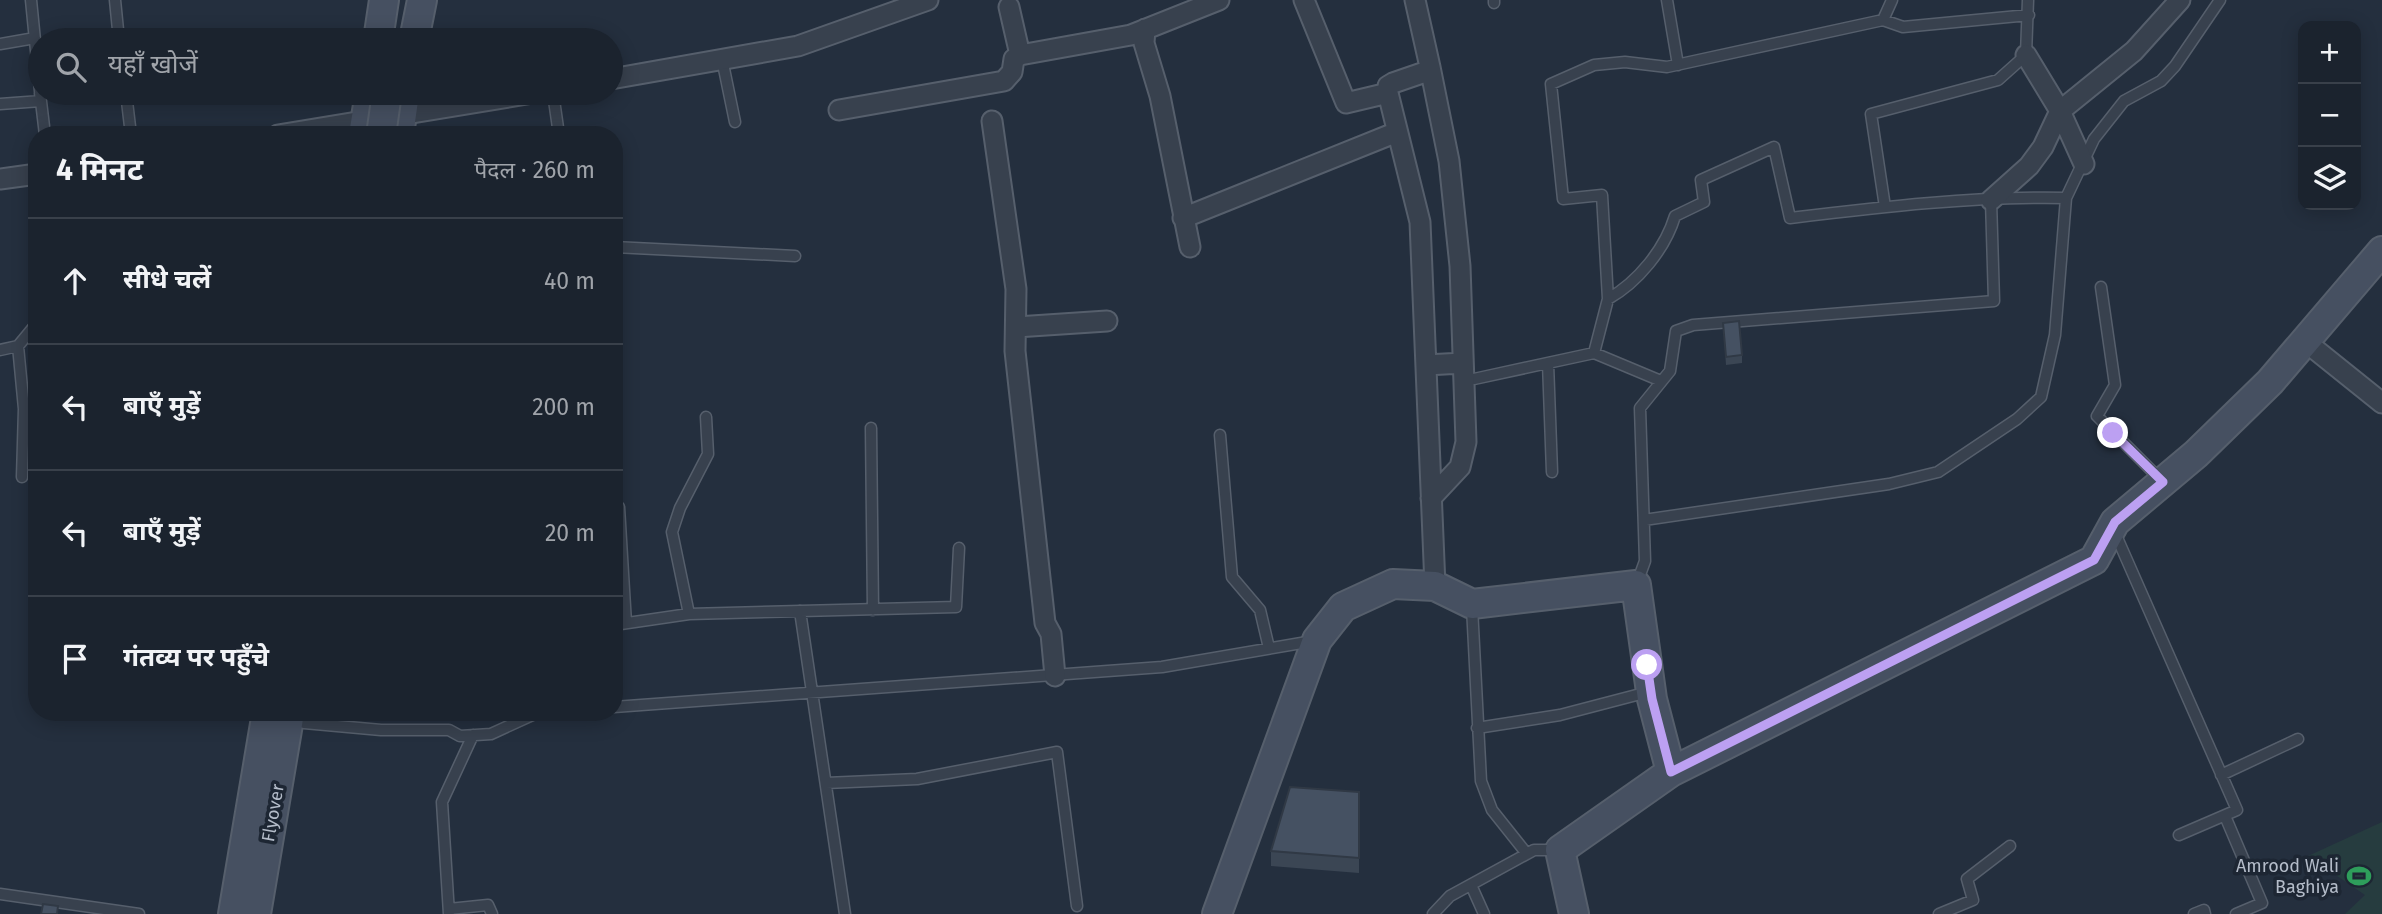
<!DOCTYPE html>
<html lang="hi">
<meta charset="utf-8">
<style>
body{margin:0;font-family:"Fira Sans","Noto Sans Devanagari",sans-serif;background:#242b36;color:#f1f3f6}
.controls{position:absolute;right:21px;top:21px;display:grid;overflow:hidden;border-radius:14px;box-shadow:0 4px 18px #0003}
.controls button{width:63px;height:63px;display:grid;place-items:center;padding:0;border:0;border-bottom:2px solid #39404a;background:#1b232e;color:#f1f3f6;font:35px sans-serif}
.stop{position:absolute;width:21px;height:21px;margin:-16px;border:5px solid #bca0f2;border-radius:50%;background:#fff}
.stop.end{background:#bca0f2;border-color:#fff;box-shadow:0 2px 7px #0008}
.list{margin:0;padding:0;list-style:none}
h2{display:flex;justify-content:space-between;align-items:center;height:91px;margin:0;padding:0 28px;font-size:30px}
h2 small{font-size:23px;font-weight:400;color:#a0a4aa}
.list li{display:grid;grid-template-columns:46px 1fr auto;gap:21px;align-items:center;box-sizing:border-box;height:126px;padding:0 28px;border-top:2px solid #39404a}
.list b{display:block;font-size:26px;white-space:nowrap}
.list em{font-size:23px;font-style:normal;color:#a0a4aa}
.icon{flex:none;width:38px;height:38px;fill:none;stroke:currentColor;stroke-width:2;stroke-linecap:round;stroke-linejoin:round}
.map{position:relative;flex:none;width:2382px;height:914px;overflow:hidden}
.search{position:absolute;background:#1b232e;box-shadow:0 4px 18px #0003;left:28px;top:28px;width:595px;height:77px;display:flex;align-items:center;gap:18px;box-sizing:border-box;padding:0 24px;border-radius:38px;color:#a0a4aa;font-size:26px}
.panel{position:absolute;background:#1b232e;box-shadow:0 4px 18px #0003;left:28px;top:126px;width:595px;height:595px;border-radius:28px}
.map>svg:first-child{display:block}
.green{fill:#263c3f}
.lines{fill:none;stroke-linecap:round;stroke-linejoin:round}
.lane-casing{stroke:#565f6c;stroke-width:13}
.street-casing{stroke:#565f6c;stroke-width:23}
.secondary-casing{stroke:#565f6c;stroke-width:32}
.lane{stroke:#38414e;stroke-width:10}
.street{stroke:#38414e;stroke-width:19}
.secondary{stroke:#465061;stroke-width:28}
.secondary-bridge-casing{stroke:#565f6c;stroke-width:32;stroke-linecap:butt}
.secondary-bridge{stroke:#465061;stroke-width:28}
.wall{fill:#3b4654}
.building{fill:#455162;stroke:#303945;stroke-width:2}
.route{stroke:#bca0f2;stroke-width:9}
.labels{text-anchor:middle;stroke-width:7;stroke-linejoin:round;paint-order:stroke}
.street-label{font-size:18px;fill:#b4bcc9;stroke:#1d2633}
.poi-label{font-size:18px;fill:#b4bcc9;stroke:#1d2633;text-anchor:end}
</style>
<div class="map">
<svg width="2382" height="914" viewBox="0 0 2382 914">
<rect width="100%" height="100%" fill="#242f3e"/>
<path class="green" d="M2382 822V914H2345L2365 895 2308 856Z"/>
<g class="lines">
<g class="lane-casing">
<path id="lane" d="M31 0 40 91
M115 0 119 40
M1494 0V3
M1667 0 1678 65
M1883 20 1892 0
M0 44 35 38
M722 59 735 122
M40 93 45 135
M126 93 131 135
M553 93 559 135
M0 104 41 101
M1885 207 1871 114 1998 80 2026 55 2028 0
M614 247 795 256
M2101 287 2115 385 2097 416 2162 481
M1608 299C1638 282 1665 249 1675 216L1704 202 1701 180 1774 147 1790 218C1881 207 1974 196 2066 198
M18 346 24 409 22 477
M0 350 18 346 37 323
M1594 353 1608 299 1602 195 1563 199 1551 84 1594 65 1625 62 1667 67 1883 20 1903 27 2029 15
M1548 363 1552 472
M1474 379 1594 353 1661 381
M871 428 873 610
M1220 435 1232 577 1260 610 1269 648
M619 507 626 623
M1644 520 1889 484 1938 472 2017 419 2041 397 2055 335 2066 198 2094 139 2124 101 2161 81 2175 66 2220 0
M2115 533 2237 810 2179 835
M1637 583 1645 561 1640 408 1670 371 1676 331 1693 325 1994 301 1991 200
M1472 607 1481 781 1492 810 1527 854
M800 611 845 914
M689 614 672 532 680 508 708 454 706 417
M614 625 689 614 956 607 959 548
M614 707 1162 667 1313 641
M304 723 381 730H449L460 736 491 734 539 712
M1477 728 1560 715 1648 692
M2221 775 2298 739
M826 783 917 779 1057 752 1077 906
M2225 816 2262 903 2236 914
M1471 885 1484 914
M0 894 139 914
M449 909 488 905 492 914
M449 914 442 802 473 735
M1433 914 1450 896 1534 850H1559
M1939 914 1973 900 1967 879 2010 846
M2194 914 2204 910 2205 914"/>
</g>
<g class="street-casing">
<path id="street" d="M1304 0 1346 103 1388 93
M1415 0 1430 67 1425 72 1393 83 1388 86V93L1420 222 1435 586
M1145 29 1144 43 1160 96 1190 247
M1020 55 1131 35 1219 0
M2026 55 2060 111 2084 164
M1430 67 1449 161 1460 266 1466 442 1460 467 1431 498
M611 79 798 46 928 0
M839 110 1004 81 1012 72 1014 59 1020 55 1009 7
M992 121 1016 289 1015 351 1045 623 1051 634 1055 676
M278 135 533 93
M0 179 37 174
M1991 200 2029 166 2043 147 2060 111 2134 51 2180 0
M1183 218 1397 132
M1016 327 1107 321
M2306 342 2382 403
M1426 365 1463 363"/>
</g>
<g class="secondary-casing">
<path id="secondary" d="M378 40 384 0
M414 40 422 0
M363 135 370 93
M399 135 405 93
M233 914 267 712
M256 914 290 712
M1217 914 1317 640 1343 607 1393 584 1435 586 1472 604 1636 585 1652 699 1671 772
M1574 914 1560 850 1671 772 2094 560 2115 522 2196 454 2270 382 2382 251"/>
</g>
<use href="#lane" class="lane"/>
<use href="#street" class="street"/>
<use href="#secondary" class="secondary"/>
<g class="secondary-bridge-casing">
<path id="secondary-bridge" d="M381 135 387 93"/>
</g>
<use href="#secondary-bridge" class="secondary-bridge"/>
</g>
<path class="wall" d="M1723 323 1742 355V363L1726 365Z
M1359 792V873L1271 866V851Z"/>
<path class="building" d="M1739 321 1742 355 1726 357 1723 323Z
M1290 787 1359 792V858L1271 851Z
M43 904 58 906 57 914H41Z"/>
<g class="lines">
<path class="route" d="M1647 665 1652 699 1671 772 2094 560 2115 522 2163 482 2113 433"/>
</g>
<defs>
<g id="stadium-bare" transform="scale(1.89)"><path d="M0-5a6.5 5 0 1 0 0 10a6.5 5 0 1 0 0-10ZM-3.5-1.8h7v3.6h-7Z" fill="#2e9e5b" stroke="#1d2633" stroke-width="2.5" paint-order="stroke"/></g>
</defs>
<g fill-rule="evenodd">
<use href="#stadium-bare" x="2359" y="876"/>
</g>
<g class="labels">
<g class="street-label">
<text transform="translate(273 813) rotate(-80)" y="6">Flyover</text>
</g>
<g class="poi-label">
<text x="2339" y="872">Amrood Wali<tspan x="2339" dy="21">Baghiya</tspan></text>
</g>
</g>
</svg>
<div class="controls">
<button>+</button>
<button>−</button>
<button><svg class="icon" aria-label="layers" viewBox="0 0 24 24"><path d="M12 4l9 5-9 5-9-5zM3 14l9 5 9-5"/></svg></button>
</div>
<div class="stop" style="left:1647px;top:665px"></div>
<div class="stop end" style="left:2113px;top:433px"></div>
<div class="search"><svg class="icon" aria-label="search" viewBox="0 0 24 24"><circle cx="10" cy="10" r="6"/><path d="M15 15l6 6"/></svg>यहाँ खोजें</div>
<section class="panel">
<h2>4 मिनट<small>पैदल · 260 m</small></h2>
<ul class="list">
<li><svg class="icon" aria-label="ahead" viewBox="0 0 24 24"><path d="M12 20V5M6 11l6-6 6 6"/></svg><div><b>सीधे चलें</b></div><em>40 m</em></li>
<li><svg class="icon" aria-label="left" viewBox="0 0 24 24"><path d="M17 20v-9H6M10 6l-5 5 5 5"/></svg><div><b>बाएँ मुड़ें</b></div><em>200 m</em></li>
<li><svg class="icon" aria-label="left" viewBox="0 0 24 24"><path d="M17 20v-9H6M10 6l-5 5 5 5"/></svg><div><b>बाएँ मुड़ें</b></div><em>20 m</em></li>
<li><svg class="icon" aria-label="arrive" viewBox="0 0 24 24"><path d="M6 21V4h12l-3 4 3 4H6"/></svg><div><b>गंतव्य पर पहुँचे</b></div></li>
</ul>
</section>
</div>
